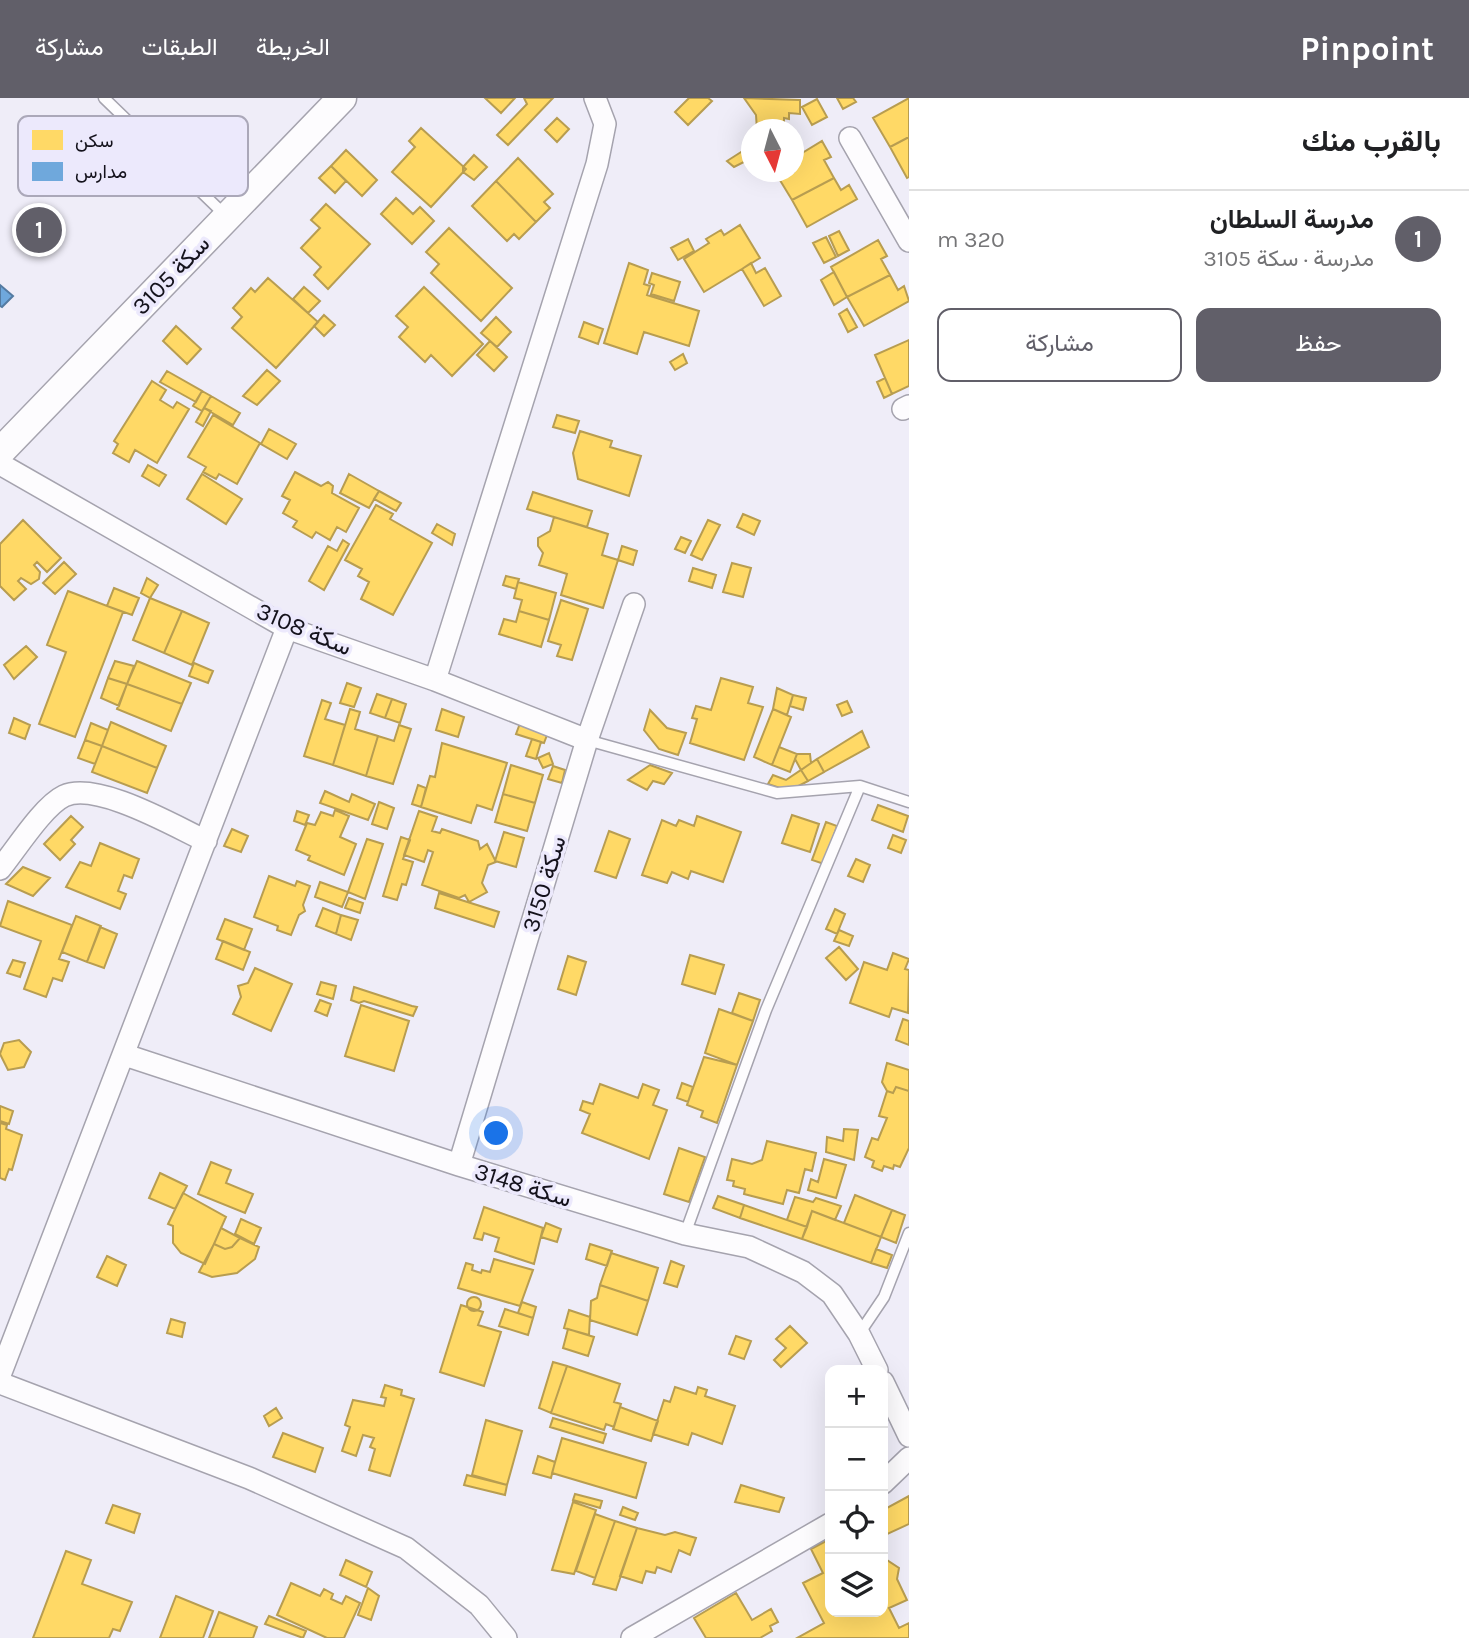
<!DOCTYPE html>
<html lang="ar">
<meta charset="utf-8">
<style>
body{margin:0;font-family:Karla,Vazirmatn,sans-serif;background:#f2f2f2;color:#202124;direction:rtl}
.controls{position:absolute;right:21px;bottom:21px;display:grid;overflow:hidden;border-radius:14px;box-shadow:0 7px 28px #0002}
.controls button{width:63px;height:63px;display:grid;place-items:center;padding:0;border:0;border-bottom:2px solid #e0e0e0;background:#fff;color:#202124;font:35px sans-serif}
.compass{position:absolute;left:741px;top:21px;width:63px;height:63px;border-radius:50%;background:#fff;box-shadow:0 7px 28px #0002;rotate:174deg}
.you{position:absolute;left:497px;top:1036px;width:24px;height:24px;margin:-18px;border:5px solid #fff;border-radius:50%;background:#1a73e8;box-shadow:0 0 0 10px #1a73e833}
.badge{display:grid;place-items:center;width:46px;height:46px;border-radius:50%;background:#615f69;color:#fff;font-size:23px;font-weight:700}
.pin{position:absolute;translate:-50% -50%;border:4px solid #fff;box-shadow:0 2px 7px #0006}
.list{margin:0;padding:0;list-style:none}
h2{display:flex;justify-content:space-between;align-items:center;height:91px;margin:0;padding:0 28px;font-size:30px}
h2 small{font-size:23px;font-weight:400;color:#757577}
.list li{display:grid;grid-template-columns:46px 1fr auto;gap:21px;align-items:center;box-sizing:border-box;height:98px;padding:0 28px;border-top:2px solid #e0e0e0}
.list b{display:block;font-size:26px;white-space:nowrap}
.list p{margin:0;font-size:23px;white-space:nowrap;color:#757577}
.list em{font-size:23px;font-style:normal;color:#757577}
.actions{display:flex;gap:14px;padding:21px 28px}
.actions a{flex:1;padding:16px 0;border:2px solid #615f69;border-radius:14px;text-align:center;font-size:24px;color:#615f69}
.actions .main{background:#615f69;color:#fff}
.icon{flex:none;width:38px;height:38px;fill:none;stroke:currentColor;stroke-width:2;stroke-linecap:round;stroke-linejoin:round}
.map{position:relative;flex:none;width:909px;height:1540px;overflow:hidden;direction:ltr}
header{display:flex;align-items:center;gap:42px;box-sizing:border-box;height:98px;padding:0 35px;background:#615f69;color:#fff}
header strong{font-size:33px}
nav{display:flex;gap:38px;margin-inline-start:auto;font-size:24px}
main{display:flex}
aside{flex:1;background:#fff}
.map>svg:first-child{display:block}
.homes{fill:#ffd966;stroke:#b89d50;stroke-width:2}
.schools{fill:#6fa8dc;stroke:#547ba2;stroke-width:2}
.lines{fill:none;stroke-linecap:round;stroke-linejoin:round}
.lane-casing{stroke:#a5a3ae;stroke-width:13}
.street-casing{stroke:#a5a3ae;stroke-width:24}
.secondary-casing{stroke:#a5a3ae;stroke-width:31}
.lane{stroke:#fdfcfe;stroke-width:10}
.street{stroke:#fdfcfe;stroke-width:21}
.secondary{stroke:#fdfcfe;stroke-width:28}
.labels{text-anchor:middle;stroke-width:7;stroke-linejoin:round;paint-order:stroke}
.street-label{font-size:24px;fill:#14121c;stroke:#ece9fc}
.key{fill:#ece9fc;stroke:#aba8b9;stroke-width:2}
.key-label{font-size:19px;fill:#14121c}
</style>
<header>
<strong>Pinpoint</strong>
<nav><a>الخريطة</a><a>الطبقات</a><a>مشاركة</a></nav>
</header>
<main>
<aside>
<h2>بالقرب منك<small></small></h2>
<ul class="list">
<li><span class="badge">1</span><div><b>مدرسة السلطان</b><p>مدرسة · سكة 3105</p></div><em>320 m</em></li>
</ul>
<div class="actions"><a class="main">حفظ</a><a>مشاركة</a></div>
</aside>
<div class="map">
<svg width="909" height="1540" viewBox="0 0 909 1540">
<rect width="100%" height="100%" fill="#efedf8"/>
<path class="homes" d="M485 0H515L501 15Z
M524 0H553L508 47 497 37 527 6Z
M689 0H708L712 3 688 27 675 14Z
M744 0 800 2V16L789 15V21L784 20V30L757 32 756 17Z
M837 0H853L856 4 843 11Z
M909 0V39L890 49 873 20Z
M817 1 827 19 812 27 802 9Z
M557 20 569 31 557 44 545 32Z
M421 30 466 71 431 109 392 74 415 49 409 43Z
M909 39V79L907 80 890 49Z
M822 43 831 59 824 62 834 80 792 102 775 74H794V60Z
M752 47V60L734 69 727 63Z
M346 52 377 82 362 98 331 68Z
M474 57 487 69 474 82 463 74V69Z
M518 60 553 96 544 104 550 110 536 124 496 83Z
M331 68 346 83 335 95 319 80Z
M834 80 841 92 849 87 857 101 807 129 792 102Z
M496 83 536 124 519 141 514 136 507 143 472 108Z
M396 100 413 116 420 109 434 123 412 146 381 116Z
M326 106 370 146 328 191 314 177 321 169 301 150 320 130 311 122Z
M740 127 760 160 704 194 684 161 709 145 706 141 721 132 724 137Z
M449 130 512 190 481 223 431 175 439 166 426 154Z
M839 133 849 152 838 158 829 138Z
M826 139 836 159 824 165 813 145Z
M688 141 694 153 678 162 671 150Z
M878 142 887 158 881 161 890 177 847 199 831 169Z
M629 165 648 172 644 186 650 188 647 197 699 213 689 248 644 234 637 256 604 245Z
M751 165 756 175 765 170 781 198 764 208 742 171Z
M834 174 847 199 834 207 821 182Z
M652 175 680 184 674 203 651 196 654 187 649 185Z
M890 177 898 192 904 188 909 203 864 228 847 199Z
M268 180 318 224 276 270 232 230 242 219 233 210 251 190 255 194Z
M304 189 320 203 308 215 293 201Z
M424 189 483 246 452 278 431 257 425 264 399 239 408 229 396 218Z
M847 211 857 229 848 234 839 216Z
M324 217 335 227 324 238 314 228Z
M496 219 511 234 497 249 481 235Z
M584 224 603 231 598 246 579 239Z
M176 228 201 251 187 266 163 243Z
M909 242V288L892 296 875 257Z
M490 243 507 259 494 273 477 257Z
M683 256 687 265 675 272 670 264Z
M267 272 280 283 257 307 243 298Z
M167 273 202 293 196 304 160 284Z
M885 280 892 296 884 300 877 284Z
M152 283 166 292 160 302 173 310 177 304 189 311 157 365 135 352 129 364 113 355 118 346 114 343Z
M202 293 211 298 202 313 193 308Z
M211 298 240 315 233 327 204 310Z
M204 310 211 313 203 328 196 324Z
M213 317 260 345 237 386 219 376 216 381 203 374 206 369 188 359Z
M557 317 579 323 575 335 553 329Z
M269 331 296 346 287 361 261 346Z
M580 333 612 343 610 349 641 358 629 398 578 381 573 355Z
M148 367 166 377 159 388 142 378Z
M295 374 321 388 328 384 333 388 332 395 359 410 346 434 337 429 330 442 316 434 312 440 293 429 297 423 283 415 290 402 282 398Z
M202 376 242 401 226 426 187 401Z
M349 376 379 393 369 410 340 395Z
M379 393 401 405 396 413 374 401Z
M533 394 592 413 587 429 527 411Z
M376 407 393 416 390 421 432 445 393 517 361 501 369 484 358 478 362 471 345 462Z
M743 416 760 423 754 437 737 429Z
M554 419 608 436 602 457 618 462 603 510 561 497 567 476 539 467 543 455 538 448V440L550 433Z
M23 422 61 460 47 474 37 464 34 467 40 474 39 481 31 486 21 480 18 483 26 491 14 502 0 488V446Z
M708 422 720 427 702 462 691 457Z
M437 426 455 436 452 447 432 435Z
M681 439 691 443 685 455 675 451Z
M343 442 349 446 324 492 309 483 328 448 337 453Z
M622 448 637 453 633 467 618 462Z
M64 464 76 476 55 496 43 485Z
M732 465 751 470 743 499 723 494Z
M693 470 716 477 712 490 689 483Z
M506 478 519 481 516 491 503 487Z
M147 480 158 487 150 500 141 495Z
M518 484 556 495 549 522 519 513 522 502 514 500Z
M114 490 139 500 132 517 107 508Z
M68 493 123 514 75 639 39 626 66 554 47 547Z
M150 500 182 513 164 555 133 542Z
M561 502 588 511 572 562 557 558 561 547 548 543Z
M182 513 209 525 192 567 164 555Z
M519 513 549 522 541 549 499 536 504 521 516 524Z
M26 548 37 559 14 581 4 567Z
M115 563 134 568 127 586 108 580Z
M137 563 191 585 182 606 127 586Z
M194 565 213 573 208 585 189 578Z
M108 580 127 586 119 608 101 600Z
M721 580 753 589 748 605 763 609 744 662 690 645 697 621 692 620 696 608 711 612Z
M347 585 361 590 354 609 340 605Z
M127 586 182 606 171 633 117 611Z
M777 590 793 597 787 617 773 611Z
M377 596 392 601 385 620 370 615Z
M793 597 806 600 803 612 790 608Z
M392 601 406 606 400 625 385 620Z
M322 602 331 605 325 621 345 627 333 667 304 658Z
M847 603 852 614 842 618 837 607Z
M350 611 360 614 355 631 378 638 366 678 333 667Z
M442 611 464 619 458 639 436 632Z
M773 611 791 619 772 667 754 659Z
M650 612 667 630 686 635 678 657 659 651 644 632Z
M14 620 30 627 25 641 9 635Z
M522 620 550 629 544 645 516 636Z
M111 624 166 648 157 670 102 648Z
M91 625 108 632 102 648 85 642Z
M399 627 411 631 393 686 366 678 378 638 394 643Z
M862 633 869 649 824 674 817 661Z
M532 641 541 644 536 661 526 658Z
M85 642 102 648 95 666 78 660Z
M442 645 507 665 492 712 477 707 471 725 421 709 430 678 435 679Z
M102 648 157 670 147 695 92 674Z
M779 649 797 656 790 674 772 667Z
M549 655 553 666 543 670 538 660Z
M797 656H810L811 665 801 672 795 661Z
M817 661 824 674 808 683 801 672Z
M511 667 543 677 535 705 503 696Z
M650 667 672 675 664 686 653 683 647 692 628 682Z
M553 668 565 672 562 685 548 681Z
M801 672 808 683 789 693 768 686 773 677 786 682Z
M418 687 426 690 421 709 412 706Z
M325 693 349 704 352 696 375 706 368 722 320 705Z
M503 696 535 705 527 733 495 724Z
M379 704 394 710 387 731 372 726Z
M878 707 908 718 903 734 872 722Z
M335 712 349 718 340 739 356 746 344 777 308 762 310 758 296 752 307 725 315 727 321 714 333 718Z
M297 713 309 717 305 727 294 723Z
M419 713 437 719 432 733 440 735 442 731 478 743 480 751 487 746 496 764 488 767 482 785 487 794 469 804 465 797 459 800 422 787 433 754 428 752 424 764 404 757Z
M792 717 819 726 810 754 782 745Z
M71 718 83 729 71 742 75 746 60 762 44 746Z
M697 718 741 734 723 784 691 773 688 781 672 774 667 785 642 777 662 722 676 728 679 722 694 728Z
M826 724 837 728 824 766 812 762Z
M232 731 248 738 241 754 224 748Z
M609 733 630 741 616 780 595 773Z
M504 734 524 740 516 769 495 763Z
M893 737 906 742 901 755 888 750Z
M401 739 410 742 403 761 413 764 406 787 402 786 397 802 383 798Z
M367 741 383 746 365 801 348 794Z
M100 745 139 761 132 780 124 777 118 793 126 796 120 811 66 789 80 764 91 768Z
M856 761 870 767 863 784 848 778Z
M23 769 50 780 33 798 6 786Z
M269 778 295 788 297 783 310 788 303 807 305 813 299 817 291 837 277 832 278 828 254 819Z
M320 784 348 794 342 809 315 799Z
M439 795 499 814 494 829 435 810Z
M349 800 363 805 360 815 345 810Z
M8 803 72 827 59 861 69 864 62 883 53 880 46 899 24 891 41 843 0 828Z
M323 810 341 817 336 836 316 828Z
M835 811 845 816 837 836 826 831Z
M341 817 358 822 351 842 336 836Z
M76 818 101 828 87 864 62 854Z
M225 821 252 831 244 852 217 841Z
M100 829 117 836 104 870 87 864Z
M839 832 853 838 849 848 834 843Z
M223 843 250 854 243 872 216 861Z
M839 849 858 871 846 882 826 860Z
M893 855 909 861 905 871 909 872 908 915 892 910 889 919 850 905 864 864 887 872Z
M690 857 724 867 715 896 682 886Z
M568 858 586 864 576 897 558 891Z
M13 862 25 865 20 879 7 875Z
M255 870 292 886 271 933 233 916 241 899 238 888 248 885Z
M321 884 336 888 333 901 317 896Z
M354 889 412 908 417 909 413 918 364 903 359 905 351 902Z
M739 895 760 902 753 923 732 915Z
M320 902 331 906 327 918 315 913Z
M361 907 409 923 394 973 345 958Z
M719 911 753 923 737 967 705 955Z
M903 921 909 923V947L896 942Z
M19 942 31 954 24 969 8 972 0 956 4 945Z
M704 959 737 967 717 1025 701 1019 703 1013 687 1007Z
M887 965 909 972V993L896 989 893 995 887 993 882 984Z
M682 985 693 989 688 1004 677 1000Z
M600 986 638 1000 643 986 659 992 653 1007 667 1012 649 1061 582 1035 590 1016 580 1012 583 1003 593 1006Z
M896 989 909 993V1050L900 1069 894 1067 893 1071 884 1068 882 1073 872 1069 874 1063 865 1059 872 1040 878 1042 887 1020 879 1018 887 993 893 995Z
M0 1008 13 1013 9 1026 0 1023Z
M0 1025 7 1027 6 1031 22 1037 12 1072 9 1071 5 1082 0 1080Z
M844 1031 858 1032 854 1062 826 1054 827 1039 843 1043Z
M767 1043 816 1055 812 1073 805 1071 799 1095 787 1092 783 1106 744 1096 745 1091 733 1088 734 1083 727 1082 732 1061 752 1066 762 1062Z
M679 1050 705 1059 689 1104 664 1096Z
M824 1061 846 1067 836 1100 808 1092 811 1081 818 1084Z
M211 1064 231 1072 226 1085 253 1096 245 1115 198 1096Z
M160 1075 187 1088 175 1111 149 1100Z
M183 1095 226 1119 205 1166 181 1155 173 1145V1128L168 1126Z
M855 1097 892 1112 881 1139 844 1125Z
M718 1098 744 1107 740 1120 713 1110Z
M795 1099 813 1104 816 1100 841 1108 835 1122 812 1113 807 1129 787 1122Z
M744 1107 807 1129 802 1141 740 1120Z
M484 1109 543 1130 534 1166 495 1153 499 1140 484 1135 482 1142 474 1140Z
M892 1112 905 1117 896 1145 881 1139Z
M812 1113 881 1139 871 1165 802 1141Z
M241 1121 261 1130 254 1146 235 1136Z
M546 1125 561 1131 557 1144 541 1139Z
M221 1130 240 1140 232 1149 225 1151 214 1146Z
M240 1140 259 1149 255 1161 237 1175 212 1179 199 1174 214 1146 225 1151 232 1149Z
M590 1146 612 1153 607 1168 586 1161Z
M876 1151 892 1157 887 1170 871 1165Z
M611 1155 658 1170 648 1203 600 1187Z
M107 1158 126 1167 117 1188 97 1179Z
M494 1161 533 1172 520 1208 458 1190 466 1165 473 1167 472 1172 481 1175 482 1172 490 1174Z
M671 1163 684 1168 677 1189 664 1185Z
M600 1187 648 1203 637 1237 590 1222 591 1203 597 1200Z
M467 1206a7 7 0 1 1 14 0a7 7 0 1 1-14 0Z
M522 1204 536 1209 533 1220 518 1215Z
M461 1207 483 1214 478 1227 501 1234 484 1288 440 1274Z
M505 1211 533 1220 528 1237 499 1228Z
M569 1212 590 1219 589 1237 564 1230Z
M171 1221 185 1225 182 1239 167 1235Z
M790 1228 807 1245 781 1269 774 1262 786 1250 776 1241Z
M568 1231 594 1239 588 1258 563 1250Z
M736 1238 751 1243 744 1261 729 1256Z
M553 1264 567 1268 551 1315 539 1310Z
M567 1268 620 1286 614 1304 621 1306 614 1329 606 1326 604 1332 551 1315Z
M385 1287 402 1292 401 1297 414 1301 390 1378 369 1372 375 1351 370 1349 374 1340 363 1337 356 1358 342 1353 350 1329 345 1327 353 1302 384 1308 386 1300 381 1299Z
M675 1289 696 1296 698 1289 707 1292 705 1298 735 1308 722 1346 692 1335 688 1347 653 1336 664 1302 670 1304Z
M620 1309 658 1323 651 1343 613 1331Z
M276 1310 282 1320 269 1328 264 1318Z
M553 1320 606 1336 603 1345 550 1329Z
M486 1322 522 1333 507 1387 472 1377Z
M283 1335 323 1350 315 1374 273 1359Z
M562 1340 646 1365 636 1400 552 1375Z
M538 1358 555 1364 551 1380 533 1375Z
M467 1377 507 1387 505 1397 464 1387Z
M741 1387 784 1400 779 1414 735 1404Z
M575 1396 602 1403 600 1410 573 1402Z
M909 1398V1426L883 1438V1412Z
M573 1404 596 1412 574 1476 552 1472Z
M113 1407 140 1416 134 1435 106 1425Z
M623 1409 638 1415 635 1422 620 1417Z
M595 1416 615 1423 595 1480 576 1473Z
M615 1423 637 1430 616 1492 593 1486Z
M637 1430 665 1437 675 1434 696 1440 690 1457 679 1452 671 1474 657 1469 655 1475 646 1473 642 1485 620 1478Z
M828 1442 830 1514H883V1453L887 1462 899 1470 897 1481 907 1502 889 1510 899 1530 909 1525V1540H797L824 1525 803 1485 823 1475 811 1451Z
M66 1453 91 1462 82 1486 132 1504 120 1533 113 1531 109 1540H33Z
M346 1462 372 1474 366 1489 340 1477Z
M291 1485 320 1498 324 1491 333 1496 331 1501 342 1506 346 1498 360 1505 344 1540H327L277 1517Z
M368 1490 379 1498 371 1522 358 1517Z
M736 1495 752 1522 771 1511 778 1524 770 1528 772 1533 760 1540H706L694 1520Z
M176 1498 213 1513 203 1540H160Z
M219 1514 257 1529 253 1540H209Z
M269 1518 306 1533 303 1540 265 1526Z"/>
<path class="schools" d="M0 187 13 198 2 209 0 208Z"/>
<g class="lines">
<g class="lane-casing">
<path id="lane" d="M104 0 225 117
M587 642 777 695 860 688 909 704
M685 1136 766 912 860 688
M859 1236 884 1199 909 1135"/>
</g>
<g class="street-casing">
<path id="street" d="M850 40 909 143
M903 311 909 308
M0 366 287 530 435 582 587 642
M435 582 597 66 605 26 595 0
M0 771C15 753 43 708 64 698 97 683 174 728 206 743
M125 957 459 1067 685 1136 749 1149 803 1174 832 1196 859 1236 877 1272
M459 1067 587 642 634 506
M0 1277 287 530
M883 1284 909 1338
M0 1285 249 1380 406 1450 479 1507 506 1540
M883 1385 909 1360
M632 1540 830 1426"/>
</g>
<g class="secondary-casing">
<path id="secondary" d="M0 354 342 0"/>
</g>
<use href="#lane" class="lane"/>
<use href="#street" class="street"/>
<use href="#secondary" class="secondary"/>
</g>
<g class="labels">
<g class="street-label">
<text transform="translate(171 177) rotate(-46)" y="8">سكة 3105</text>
<text transform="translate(304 531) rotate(23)" y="8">سكة 3108</text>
<text transform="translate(544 786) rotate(-73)" y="8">سكة 3150</text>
<text transform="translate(523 1087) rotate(17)" y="8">سكة 3148</text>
</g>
</g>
<rect x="18" y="18" width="230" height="80" rx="10" class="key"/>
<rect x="32" y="32" width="31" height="20" fill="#ffd966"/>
<rect x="32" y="64" width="31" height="19" fill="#6fa8dc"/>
<g class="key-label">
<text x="75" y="49">سكن</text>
<text x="75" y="80">مدارس</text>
</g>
</svg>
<div class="controls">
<button>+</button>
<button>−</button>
<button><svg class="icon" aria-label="locate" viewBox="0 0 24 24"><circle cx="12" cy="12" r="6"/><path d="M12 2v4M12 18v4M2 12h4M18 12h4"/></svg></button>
<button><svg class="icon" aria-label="layers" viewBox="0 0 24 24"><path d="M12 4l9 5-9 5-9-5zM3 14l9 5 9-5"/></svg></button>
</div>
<svg class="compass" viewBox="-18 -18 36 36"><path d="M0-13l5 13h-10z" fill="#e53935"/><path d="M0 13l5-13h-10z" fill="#757577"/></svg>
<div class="you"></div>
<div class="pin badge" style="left:39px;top:132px">1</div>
</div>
</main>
